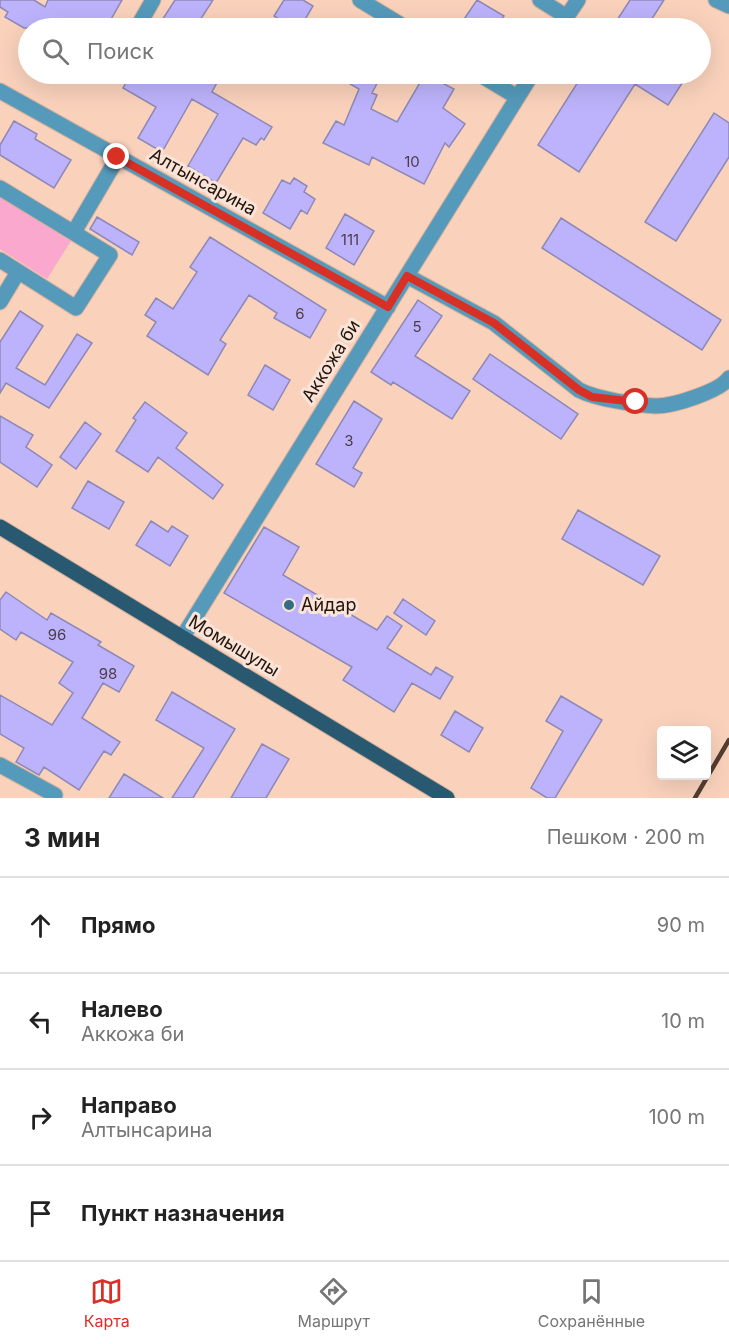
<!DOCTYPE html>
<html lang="ru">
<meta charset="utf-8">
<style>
body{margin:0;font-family:Inter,sans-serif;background:#f6f6f6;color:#222}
.controls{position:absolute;right:18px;bottom:18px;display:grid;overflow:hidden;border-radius:6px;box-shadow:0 6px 24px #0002}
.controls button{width:54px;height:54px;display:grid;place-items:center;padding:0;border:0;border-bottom:2px solid #e0e0e0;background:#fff;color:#222;font:30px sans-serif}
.stop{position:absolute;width:18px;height:18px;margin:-14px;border:4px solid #d93025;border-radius:50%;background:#fff}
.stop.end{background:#d93025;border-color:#fff;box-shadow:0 2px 6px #0008}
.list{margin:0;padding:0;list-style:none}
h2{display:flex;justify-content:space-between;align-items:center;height:78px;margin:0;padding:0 24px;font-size:26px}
h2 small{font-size:20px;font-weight:400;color:#767676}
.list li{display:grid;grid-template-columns:39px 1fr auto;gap:18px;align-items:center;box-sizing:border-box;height:96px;padding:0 24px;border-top:2px solid #e0e0e0}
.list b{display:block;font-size:22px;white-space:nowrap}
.list p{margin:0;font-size:20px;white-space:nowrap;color:#767676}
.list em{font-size:20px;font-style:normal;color:#767676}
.icon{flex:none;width:33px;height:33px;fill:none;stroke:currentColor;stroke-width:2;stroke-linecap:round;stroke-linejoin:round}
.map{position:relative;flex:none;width:729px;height:798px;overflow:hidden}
.search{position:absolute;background:#fff;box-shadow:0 6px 24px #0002;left:18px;right:18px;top:18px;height:66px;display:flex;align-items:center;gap:15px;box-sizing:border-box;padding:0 21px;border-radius:33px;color:#767676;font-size:22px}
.sheet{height:462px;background:#fff}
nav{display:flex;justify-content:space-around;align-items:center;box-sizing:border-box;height:84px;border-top:2px solid #e0e0e0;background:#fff;font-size:16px;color:#767676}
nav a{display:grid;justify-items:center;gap:3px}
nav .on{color:#d93025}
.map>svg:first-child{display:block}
.green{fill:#faa8cd}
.building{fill:#bdb3fc;stroke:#8e88b6;stroke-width:1.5}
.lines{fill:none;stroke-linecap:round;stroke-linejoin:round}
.minor-casing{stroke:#d4b09c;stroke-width:17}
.major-casing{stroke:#d4b09c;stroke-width:17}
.minor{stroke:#559abb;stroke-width:15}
.major{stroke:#285970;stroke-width:15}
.rail{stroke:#533d31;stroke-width:4.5}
.route{stroke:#d93025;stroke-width:8}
.poi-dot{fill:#346c86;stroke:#f9e4d9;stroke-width:2}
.labels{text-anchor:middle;stroke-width:6;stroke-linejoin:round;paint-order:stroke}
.number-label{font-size:15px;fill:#4c3c47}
.street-label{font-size:18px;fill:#26150b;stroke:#f9e4d9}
.poi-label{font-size:18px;fill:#26150b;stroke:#f9e4d9;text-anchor:start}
</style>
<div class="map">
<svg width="729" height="798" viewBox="0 0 729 798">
<rect width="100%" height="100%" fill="#fad2bc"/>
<path class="green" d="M0 196 71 241 47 279 0 249Z"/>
<path class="building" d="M0 0H34L45 7 48 0H122L106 28H24L5 17 8 12 0 7Z
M175 0H213L195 28H157Z
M284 0H303L313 6 300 28H277L282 21 274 16Z
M477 0 504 16 495 28H458Z
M630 0H664L646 28H612Z
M131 74H183L194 80 198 74H209L219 79 212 92 272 127 264 140 261 138 256 145 243 138 216 183 188 166 218 114 192 99 162 152 138 138 156 107 123 88Z
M333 74H382L372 93 377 95 371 109 397 122 425 74 454 89 443 108 465 124 449 147 445 143 424 184 372 157 369 165 323 143 336 121 344 125 359 89Z
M583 74H688L668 105 635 84 579 172 538 145Z
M714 113 729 123V157L676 241 645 222Z
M14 121 37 134 35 139 71 160 54 188 0 155V145Z
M294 178 307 186 304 192 315 199 307 214 301 210 290 229 263 213 282 180 290 184Z
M345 214 374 231 354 265 326 248Z
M97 217 139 242 132 255 90 229Z
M561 218 721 320 702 350 542 248Z
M210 237 326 310 310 338 274 318 277 313 249 295 220 340 226 344 208 375 147 336 156 322 145 315 156 298 173 309 197 272 190 267Z
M418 300 442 316 415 356 470 391 452 419 393 382 391 385 371 372Z
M20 311 43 326 16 368 45 385 77 334 92 343 49 408 6 383 0 393V342Z
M490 354 578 414 561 439 473 379Z
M265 365 290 380 273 410 248 395Z
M354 401 382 419 353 468 362 473 354 487 316 464Z
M145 402 187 433 176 448 223 485 213 499 158 457 148 472 116 451 136 420 133 418Z
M0 416 33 435 26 447 52 465 37 487 0 462Z
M85 422 101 434 76 469 60 457Z
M88 481 124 502 109 529 72 508Z
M578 510 660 556 643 585 562 539Z
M151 521 168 532 172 526 188 536 170 566 136 545Z
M264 527 299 547 283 575 377 630 387 616 402 626 387 648 431 675 436 667 453 677 440 699 412 683 394 712 343 680 352 667 224 593Z
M6 592 47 620 51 613 101 642 98 645 134 666 119 692 103 683 82 718 120 742 111 755 104 751 79 790 44 767 39 775 16 762 24 748 0 734V695L52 725 73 693 59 683 73 662 21 632 16 640 0 629V600Z
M403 599 435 621 426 635 394 613Z
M172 692 235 729 193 798H172L204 748 156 720Z
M561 696 602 720 555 798H547L531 788 563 731 546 721Z
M455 711 483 728 469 752 441 735Z
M262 744 289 759 266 798H231Z
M124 774 163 798H109Z"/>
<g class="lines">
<g class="minor-casing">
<path id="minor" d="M360 0 406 28
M540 0 567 17
M716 0 729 6
M137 28 153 0
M559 28 578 0
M479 74 517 97
M0 91 388 307
M0 188 110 255 76 308 0 260
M74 232 118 157
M407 276 494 323 579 390C596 399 636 405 656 406 674 406 720 391 729 378
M0 302 18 272
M182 638 532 74
M0 765 55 795"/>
</g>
<g class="major-casing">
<path id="major" d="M0 527 447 798"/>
</g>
<use href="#minor" class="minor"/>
<use href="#major" class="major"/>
<path class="rail" d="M695 798 729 740"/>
</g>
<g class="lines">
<path class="route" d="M117 157 388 307 407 276 494 323 579 390 592 397 636 402"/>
</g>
<circle class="poi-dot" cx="289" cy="605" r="6"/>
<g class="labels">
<g class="number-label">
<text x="412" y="167">10</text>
<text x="350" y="245">111</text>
<text x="300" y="319">6</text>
<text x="417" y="332">5</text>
<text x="349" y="446">3</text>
<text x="57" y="640">96</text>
<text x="108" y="679">98</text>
</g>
<g class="street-label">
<text transform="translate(203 182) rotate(29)" y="6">Алтынсарина</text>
<text transform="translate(331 361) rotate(-58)" y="6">Аккожа би</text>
<text transform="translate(234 646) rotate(31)" y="6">Момышулы</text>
</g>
<g class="poi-label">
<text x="301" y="611">Айдар</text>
</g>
</g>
</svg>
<div class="controls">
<button><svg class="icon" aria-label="layers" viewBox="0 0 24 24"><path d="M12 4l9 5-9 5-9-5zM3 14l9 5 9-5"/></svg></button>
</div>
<div class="stop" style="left:636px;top:402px"></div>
<div class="stop end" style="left:117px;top:157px"></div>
<div class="search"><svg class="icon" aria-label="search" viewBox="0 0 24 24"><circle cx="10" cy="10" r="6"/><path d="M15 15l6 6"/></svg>Поиск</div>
</div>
<section class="sheet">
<h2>3 мин<small>Пешком · 200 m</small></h2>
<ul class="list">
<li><svg class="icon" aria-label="ahead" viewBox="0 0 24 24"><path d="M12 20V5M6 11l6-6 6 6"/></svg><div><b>Прямо</b></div><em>90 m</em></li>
<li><svg class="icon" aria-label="left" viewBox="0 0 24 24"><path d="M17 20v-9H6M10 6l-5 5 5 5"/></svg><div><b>Налево</b><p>Аккожа би</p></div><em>10 m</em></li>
<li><svg class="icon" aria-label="right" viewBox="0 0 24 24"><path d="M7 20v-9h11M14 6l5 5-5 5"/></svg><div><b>Направо</b><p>Алтынсарина</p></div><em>100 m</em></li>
<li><svg class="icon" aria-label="arrive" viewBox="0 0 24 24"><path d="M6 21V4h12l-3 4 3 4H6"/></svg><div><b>Пункт назначения</b></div></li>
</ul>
</section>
<nav>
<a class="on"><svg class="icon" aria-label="map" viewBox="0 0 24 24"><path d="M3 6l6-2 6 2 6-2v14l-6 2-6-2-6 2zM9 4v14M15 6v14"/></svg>Карта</a>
<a><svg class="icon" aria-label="directions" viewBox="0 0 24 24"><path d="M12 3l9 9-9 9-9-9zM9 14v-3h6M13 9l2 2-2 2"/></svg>Маршрут</a>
<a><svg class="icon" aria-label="saved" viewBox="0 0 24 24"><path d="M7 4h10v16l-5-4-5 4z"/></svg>Сохранённые</a>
</nav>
